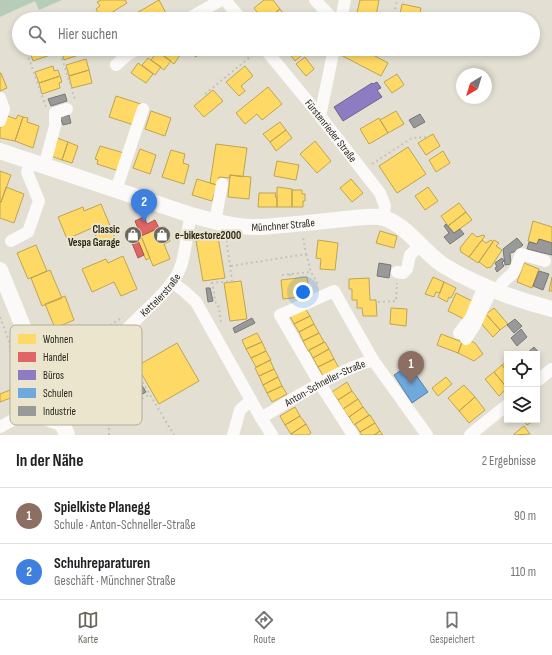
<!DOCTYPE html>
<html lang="de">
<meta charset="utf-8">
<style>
body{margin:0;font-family:"Sofia Sans Condensed",sans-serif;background:#f6f6f6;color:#202124}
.controls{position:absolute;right:12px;bottom:12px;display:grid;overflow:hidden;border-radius:0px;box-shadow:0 2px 6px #0003}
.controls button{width:36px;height:36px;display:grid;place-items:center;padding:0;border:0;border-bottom:1px solid #e0e0e0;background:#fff;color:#202124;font:20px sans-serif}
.compass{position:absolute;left:456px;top:68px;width:36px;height:36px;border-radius:50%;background:#fff;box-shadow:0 2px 6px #0003;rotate:218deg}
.you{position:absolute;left:303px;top:292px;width:14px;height:14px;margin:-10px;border:3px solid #fff;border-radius:50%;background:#1a73e8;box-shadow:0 0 0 6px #1a73e833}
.badge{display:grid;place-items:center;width:26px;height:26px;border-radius:50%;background:#6a685d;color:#fff;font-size:13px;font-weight:700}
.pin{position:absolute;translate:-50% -33px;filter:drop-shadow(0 1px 2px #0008)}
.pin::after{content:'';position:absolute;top:21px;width:14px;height:12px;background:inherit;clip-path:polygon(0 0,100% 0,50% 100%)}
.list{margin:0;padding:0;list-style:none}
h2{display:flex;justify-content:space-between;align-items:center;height:52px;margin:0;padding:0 16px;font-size:17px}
h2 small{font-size:13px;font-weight:400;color:#757577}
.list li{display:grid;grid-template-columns:26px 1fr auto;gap:12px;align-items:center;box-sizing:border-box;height:56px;padding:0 16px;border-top:1px solid #e0e0e0}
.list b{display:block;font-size:15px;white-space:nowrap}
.list p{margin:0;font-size:13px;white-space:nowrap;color:#757577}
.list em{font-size:13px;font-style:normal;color:#757577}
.icon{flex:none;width:22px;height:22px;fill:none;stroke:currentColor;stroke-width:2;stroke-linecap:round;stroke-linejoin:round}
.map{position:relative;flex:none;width:552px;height:435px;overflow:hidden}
.search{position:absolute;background:#fff;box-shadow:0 2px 6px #0003;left:12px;right:12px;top:12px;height:44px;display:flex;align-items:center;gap:10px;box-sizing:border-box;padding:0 14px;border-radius:22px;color:#757577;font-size:15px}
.sheet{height:164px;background:#fff}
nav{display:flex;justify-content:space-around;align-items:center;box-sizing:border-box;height:56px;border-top:1px solid #e0e0e0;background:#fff;font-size:11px;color:#757577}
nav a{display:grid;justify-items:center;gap:2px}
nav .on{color:#6a685d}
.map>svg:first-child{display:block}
.green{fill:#b6ceb9}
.homes{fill:#ffd966;stroke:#bfa450}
.shops{fill:#e06666;stroke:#a95350}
.offices{fill:#8e7cc3;stroke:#706292}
.schools{fill:#6fa8dc;stroke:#5a81a3}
.industry{fill:#999;stroke:#777774}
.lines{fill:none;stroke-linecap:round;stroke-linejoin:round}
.path{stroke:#c4c2bd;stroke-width:2;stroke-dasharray:2 3;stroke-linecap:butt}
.minor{stroke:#fbfaf8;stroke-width:12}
.major{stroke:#fbfaf8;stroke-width:16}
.labels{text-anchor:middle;stroke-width:4;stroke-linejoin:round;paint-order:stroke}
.street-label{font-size:11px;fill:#29271e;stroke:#eae5cc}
.poi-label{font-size:11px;font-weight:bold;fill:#29271e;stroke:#eae5cc;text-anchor:end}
.key{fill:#eae5cc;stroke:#b0ac98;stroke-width:1}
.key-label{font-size:11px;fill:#29271e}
</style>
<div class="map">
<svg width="552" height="435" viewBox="0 0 552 435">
<rect width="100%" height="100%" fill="#e3e0d3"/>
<path class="green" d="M0 0H62L39 10 35 1 0 17Z"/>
<path class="homes" d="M101 0H125L127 3 106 16 103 12 99 15 96 9 100 6 97 2Z
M159 0 167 15 159 19H129L128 18Z
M264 0H273L280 9 267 19H262L254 8Z
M360 0H379L376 16 357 13Z
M402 4 421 8 419 18 400 14Z
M280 9 287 19H267Z
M400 14 419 18V19H399Z
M352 15 369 19H352Z
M29 49H52L48 50 50 55 33 61Z
M61 49H83L84 53 64 60Z
M164 49H172L180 55 174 64 161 54Z
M186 49H202L196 57Z
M286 49H309L295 61Z
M344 49H362L388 63 381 76 341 55Z
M158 51 171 61 164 70 151 60Z
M305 57 314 69 306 76 296 64Z
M148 58 161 67 155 75 142 65Z
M86 59 89 70 69 76 66 65Z
M138 63 153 74 146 83 131 73Z
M53 66 54 71 58 70 60 76 39 83 35 72Z
M245 66 253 76 241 86 245 91 239 96 226 82Z
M89 70 92 83 72 88 69 76Z
M0 73H1L7 88 0 91Z
M397 74 404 85 392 93 384 82Z
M60 76 62 82 59 83 60 88 42 94 39 83Z
M268 87 282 104 262 120 257 114 245 124 236 113Z
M213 90 223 101 204 117 194 106Z
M116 96 141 104 134 125 109 117Z
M151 111 171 118 165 136 145 129Z
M396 111 404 124 388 133 380 120Z
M5 115 16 119 18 115 23 117 15 141 0 138V129Z
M23 117 28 118 27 122 39 126 33 148 15 141Z
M379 118 388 133 369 144 360 129Z
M280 122 286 130 270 142 263 134Z
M286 130 292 138 276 151 270 142Z
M433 134 440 146 426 155 418 143Z
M57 138 68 142 62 160 51 156Z
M315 141 331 161 317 173 300 154Z
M68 142 78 146 72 163 62 160Z
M216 144 247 148 243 177 230 175V178L219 177 217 185 210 183Z
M100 146 124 153 119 171 97 164 98 160 95 159Z
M408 147 426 174 397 193 379 166Z
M140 149 156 155 150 174 133 168Z
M171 150 185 154 183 163 189 165 184 184 162 177Z
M443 151 450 163 436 172 429 160Z
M277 161 299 165 296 180 274 176Z
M0 171 11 175 1 202H0Z
M230 175 251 177 249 199 228 197Z
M197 179 217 185 212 201 192 195Z
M351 179 363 193 352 202 340 188Z
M6 187 24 194 14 223 0 218V202H1Z
M277 187 292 189V207H277Z
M428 187 438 201 425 210 415 196Z
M292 190H302V194H305V201H303V207H292Z
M259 193H276L275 197H277V207H258Z
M459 203 466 212 448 226 441 216Z
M101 204 116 240 100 246 92 228 67 239 58 217 83 207 84 211Z
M466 212 472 220 454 233 448 226Z
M533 221 552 227V243L539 239 537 244 528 241Z
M164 226 170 241 164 244 170 259 153 266 141 236Z
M138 229 150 258 146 260 134 231Z
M380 231 397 236 394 248 376 243Z
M472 233 477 237 483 235 485 236 469 257 461 252 460 248Z
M218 237 225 278 203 281 196 241Z
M318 240 338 243 335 270 320 269 321 259 316 258Z
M482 240 486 243 491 240 493 242 478 263 469 257Z
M494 240 499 243 496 246 502 250 491 267 487 268 479 262Z
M36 245 47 271 28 279 17 253Z
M123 256 137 289 121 296 114 282 92 292 82 269 106 259 108 263Z
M524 263 539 269 532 288 517 282Z
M50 270 62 298 42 306 31 278Z
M307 277 310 296 283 299 281 280Z
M433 277 444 282 440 293 436 292 434 297 425 294Z
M552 277V291H549Z
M369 278 370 300H376L377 316H363L362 308H357V300H352V289H349V279Z
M241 281 247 319 230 321 224 283Z
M444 282 456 288 451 298 449 297 447 302 438 297Z
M456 293 472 301 464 319 448 311Z
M65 296 74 320 55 328 45 304Z
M305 308 310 316 294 324 290 316Z
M391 308 407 309 406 326 390 324Z
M494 308 508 324 500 330 486 314Z
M486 314 500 330 493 337 479 321Z
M310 316 314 324 299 332 294 324Z
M314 324 319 333 303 341 299 332Z
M257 333 262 342 246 349 242 340Z
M319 333 324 342 308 351 303 341Z
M441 334 462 342 458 353 437 345Z
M469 340 475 343 483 354 474 361 458 353 462 342Z
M262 342 266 351 251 358 246 349Z
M325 342 329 349 313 358 309 350Z
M177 343 199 381 159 404 137 366Z
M329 349 334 359 318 367 313 358Z
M266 351 271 360 256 367 251 358Z
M334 359 339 368 323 376 318 367Z
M270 360 274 369 259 376 255 368Z
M507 361V371L502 365Z
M502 365 507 371V388L494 372Z
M274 369 278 377 263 385 259 376Z
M494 372 507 388 499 396 485 379Z
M278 377 282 386 267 393 263 385Z
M446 377 452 384 438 396 432 388Z
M347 382 352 391 338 400 332 392Z
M464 385 475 397 459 411 448 398Z
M282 386 287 394 272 402 267 393Z
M10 390 13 397 0 402V394Z
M352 391 358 399 343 409 338 400Z
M475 397 485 410 469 423 459 411Z
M358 399 363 407 349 417 343 409Z
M295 407 300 416 285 425 280 416Z
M363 407 369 415 354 425 349 417Z
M370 415 375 423 360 432 355 424Z
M300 416 306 424 291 434 285 425Z
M523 420H535L527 425Z
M375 423 380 431 374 435H362L360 432Z
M306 424 311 433 308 435H292L291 434Z
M524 426 530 434 514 435V434Z
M380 431 383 435H374Z"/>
<path class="shops" d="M144 217 147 224 155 220 159 228 141 236 135 221Z
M134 231 144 255 138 258 128 233Z"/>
<path class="offices" d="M377 82 381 88 377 90 382 97 343 121 334 107 372 83 373 84Z"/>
<path class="schools" d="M409 365 428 392 412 403 394 375Z"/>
<path class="industry" d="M65 94 67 101 51 106 48 99Z
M420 114 425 122 414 128 409 120Z
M69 115 71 123 63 125 60 117Z
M446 224 454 233 460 229 464 234 450 244 444 237 449 233 444 226Z
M517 238 523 245 514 252 510 253 511 264 505 265 503 249Z
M539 239 552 243V255L527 249 529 242 537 244Z
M502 258 504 261 502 263 504 266 497 272 495 268 497 267 495 263Z
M379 263 391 265 389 278 377 276Z
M539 271 549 274 543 290 533 286Z
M206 288H210L213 301 208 302Z
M252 318 255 323 235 333 233 328Z
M515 319 522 326 514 333 507 325Z
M521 329 527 337 517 346 511 338Z
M534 347 540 354 537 357V354H526Z
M133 371 146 392 134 399 122 378Z"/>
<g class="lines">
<path class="path" d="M0 6 13 0
M353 14 374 19
M393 19 397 0
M59 49 75 100 74 101
M27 53 46 107
M205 94 255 53
M372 164 412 138 426 137
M306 254 311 272 319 286
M231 266 306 254 303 237
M290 274 291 279
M282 275 310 272
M378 302 396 301 397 283
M0 317 9 341 11 354 25 389 31 392
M221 322 219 307 216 304 212 283 232 281 226 236
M9 341 17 346
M122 348 174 435
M10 349 16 353 31 392 35 393
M51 363 123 317
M25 389 27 399
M109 435V418L150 394"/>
<g class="minor">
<path d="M225 0 241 19"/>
<path d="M315 0 333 19"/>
<path d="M188 19 221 0"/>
<path d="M341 19 345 0"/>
<path id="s1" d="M265 49 320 116 380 193 385 206 383 218"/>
<path d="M116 65 127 55 137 49"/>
<path d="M0 98 4 109 0 121"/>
<path d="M320 116 334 49"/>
<path d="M44 167 55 126V113L67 109"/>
<path d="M116 190 143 109"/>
<path d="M215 222 222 184"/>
<path d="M11 241 28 232 39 201 27 172 31 162"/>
<path d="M397 272 403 273 407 269 410 255 420 245"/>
<path d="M172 282 184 291 196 302 261 418 272 435"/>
<path d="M499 292 502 283 514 272 521 254 545 261"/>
<path d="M459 333 470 319 484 286"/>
<path d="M466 339 475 325 492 289"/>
<path d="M537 381 552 369"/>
<path d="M21 415 43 419 64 426"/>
<path id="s2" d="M261 418C295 398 336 371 373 360L427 435"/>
<path id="s3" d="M0 427C18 417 36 408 52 396 83 373 109 346 136 320 150 306 167 292 177 275 186 260 186 233 191 215"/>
<path d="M233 435 240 410 251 400"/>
<path d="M353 435 320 384 280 315 334 291 373 360"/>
<path d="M470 435 507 405"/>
</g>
<g class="major">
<path id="s4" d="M0 151 191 215C213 221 237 228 260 227 288 225 316 222 345 219 355 218 374 215 384 218 408 226 422 251 443 265 477 286 514 299 552 309"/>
<path d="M0 270 67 435"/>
</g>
</g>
<defs>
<g id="shop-disc" transform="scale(0.9)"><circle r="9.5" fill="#6a685d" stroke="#eae5cc"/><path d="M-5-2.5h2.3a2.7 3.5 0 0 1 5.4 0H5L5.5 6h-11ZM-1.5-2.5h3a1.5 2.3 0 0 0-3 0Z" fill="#fff"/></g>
</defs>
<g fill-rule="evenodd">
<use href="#shop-disc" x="133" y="235"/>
<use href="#shop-disc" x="162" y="235"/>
</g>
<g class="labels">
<g class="street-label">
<text dy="4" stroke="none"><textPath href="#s1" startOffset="105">Fürstenrieder Straße</textPath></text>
<text dy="4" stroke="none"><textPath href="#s4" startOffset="295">Münchner Straße</textPath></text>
<text dy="4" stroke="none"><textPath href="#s3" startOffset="209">Kettelerstraße</textPath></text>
<text dy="4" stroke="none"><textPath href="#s2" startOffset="73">Anton-Schneller-Straße</textPath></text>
</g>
<g class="poi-label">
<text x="120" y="233">Classic<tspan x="120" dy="13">Vespa Garage</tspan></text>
<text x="175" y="239" text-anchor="start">e-bikestore2000</text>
</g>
</g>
<rect x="10" y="325" width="132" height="100" rx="6" class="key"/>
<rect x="18" y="334" width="18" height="10" fill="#ffd966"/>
<rect x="18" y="352" width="18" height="10" fill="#e06666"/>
<rect x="18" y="370" width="18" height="10" fill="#8e7cc3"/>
<rect x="18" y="388" width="18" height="10" fill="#6fa8dc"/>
<rect x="18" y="406" width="18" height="10" fill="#999"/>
<g class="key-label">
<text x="43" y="343">Wohnen</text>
<text x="43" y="361">Handel</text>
<text x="43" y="379">Büros</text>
<text x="43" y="397">Schulen</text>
<text x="43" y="415">Industrie</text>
</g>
</svg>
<div class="controls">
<button><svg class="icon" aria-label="locate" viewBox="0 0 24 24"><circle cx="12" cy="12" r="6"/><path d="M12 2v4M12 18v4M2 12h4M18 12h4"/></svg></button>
<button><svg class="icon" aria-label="layers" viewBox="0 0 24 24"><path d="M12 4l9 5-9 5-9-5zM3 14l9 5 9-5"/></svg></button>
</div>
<svg class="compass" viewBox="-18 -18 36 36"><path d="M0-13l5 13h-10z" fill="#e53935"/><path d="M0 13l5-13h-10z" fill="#757577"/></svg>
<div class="you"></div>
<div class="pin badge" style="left:411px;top:384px;background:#8d6e63">1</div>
<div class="pin badge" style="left:144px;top:222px;background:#3f7fe0">2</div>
<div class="search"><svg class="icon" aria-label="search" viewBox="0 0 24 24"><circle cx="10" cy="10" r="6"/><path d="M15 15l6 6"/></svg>Hier suchen</div>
</div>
<section class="sheet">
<h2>In der Nähe<small>2 Ergebnisse</small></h2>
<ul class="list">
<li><span class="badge" style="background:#8d6e63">1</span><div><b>Spielkiste Planegg</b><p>Schule · Anton-Schneller-Straße</p></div><em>90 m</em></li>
<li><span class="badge" style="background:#3f7fe0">2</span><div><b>Schuhreparaturen</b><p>Geschäft · Münchner Straße</p></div><em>110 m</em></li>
</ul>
</section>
<nav>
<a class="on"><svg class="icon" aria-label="map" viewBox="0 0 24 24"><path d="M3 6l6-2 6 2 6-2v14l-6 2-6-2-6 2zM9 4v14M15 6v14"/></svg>Karte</a>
<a><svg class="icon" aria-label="directions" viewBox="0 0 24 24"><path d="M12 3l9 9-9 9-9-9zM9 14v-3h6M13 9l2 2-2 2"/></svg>Route</a>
<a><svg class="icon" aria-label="saved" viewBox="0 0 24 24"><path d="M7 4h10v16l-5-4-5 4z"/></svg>Gespeichert</a>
</nav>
